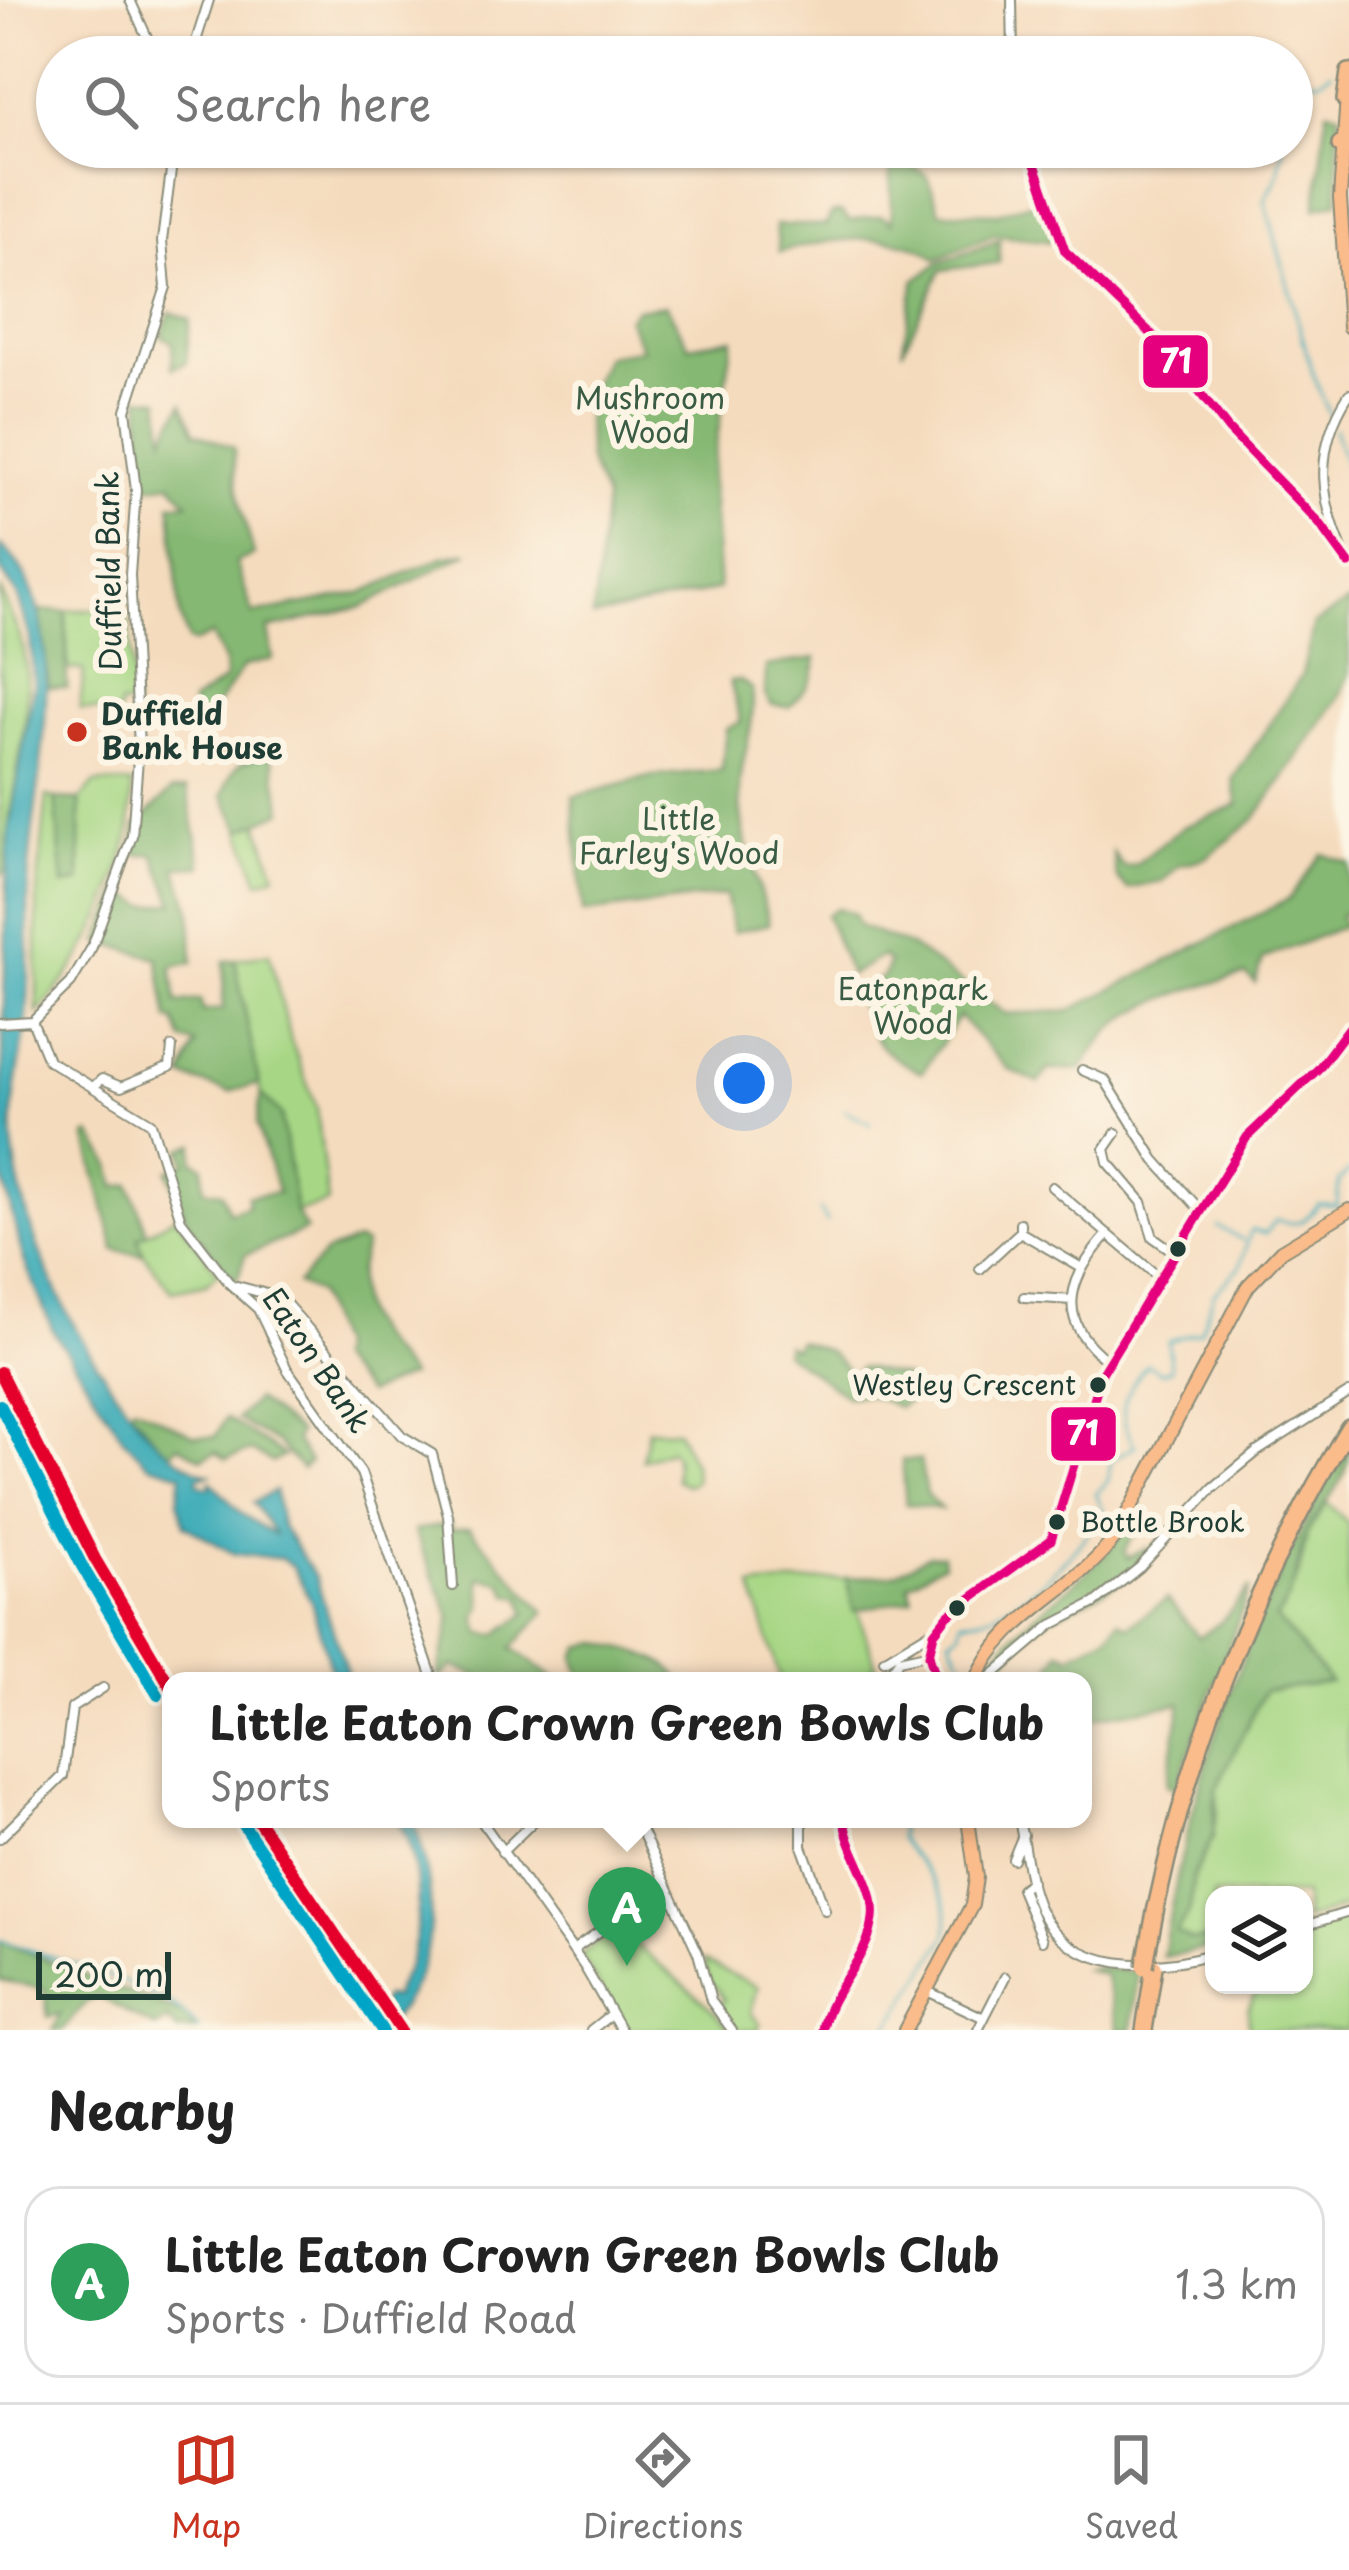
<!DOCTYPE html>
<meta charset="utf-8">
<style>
body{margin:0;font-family:"Playpen Sans",sans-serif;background:#f6f6f6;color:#222}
.controls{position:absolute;right:36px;bottom:36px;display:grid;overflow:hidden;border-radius:24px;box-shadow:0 3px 9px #0004}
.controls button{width:108px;height:108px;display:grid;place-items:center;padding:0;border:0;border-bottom:3px solid #e0e0e0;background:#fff;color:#222;font:60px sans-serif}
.scale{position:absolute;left:36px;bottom:30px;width:135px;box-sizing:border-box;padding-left:12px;border:6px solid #1f3d34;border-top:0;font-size:33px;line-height:42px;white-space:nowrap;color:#1f3d34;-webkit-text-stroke:9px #fcf5e5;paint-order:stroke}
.you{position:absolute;left:744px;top:1083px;width:42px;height:42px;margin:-30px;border:9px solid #fff;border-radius:50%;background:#1a73e8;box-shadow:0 0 0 18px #1a73e833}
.badge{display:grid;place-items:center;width:78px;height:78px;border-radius:50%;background:#c8321e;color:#fff;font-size:39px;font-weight:700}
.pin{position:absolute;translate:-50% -99px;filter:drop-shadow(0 3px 6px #0008)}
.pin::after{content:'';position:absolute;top:63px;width:42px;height:36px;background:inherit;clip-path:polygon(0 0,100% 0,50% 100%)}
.popup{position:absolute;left:162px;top:1672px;width:930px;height:156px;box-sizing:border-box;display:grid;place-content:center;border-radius:24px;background:#fff;filter:drop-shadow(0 3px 9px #0005);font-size:39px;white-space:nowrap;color:#767676}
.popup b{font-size:45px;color:#222}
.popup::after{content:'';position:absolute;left:50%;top:100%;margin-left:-24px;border:24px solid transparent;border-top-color:#fff}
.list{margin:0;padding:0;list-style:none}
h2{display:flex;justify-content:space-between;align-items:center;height:156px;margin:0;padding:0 48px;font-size:51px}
h2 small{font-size:39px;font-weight:400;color:#767676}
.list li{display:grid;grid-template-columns:78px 1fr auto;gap:36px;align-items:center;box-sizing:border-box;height:192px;margin:0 24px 24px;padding:0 24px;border:3px solid #e0e0e0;border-radius:36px}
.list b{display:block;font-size:45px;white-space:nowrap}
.list p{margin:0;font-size:39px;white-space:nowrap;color:#767676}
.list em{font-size:39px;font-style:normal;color:#767676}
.icon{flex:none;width:66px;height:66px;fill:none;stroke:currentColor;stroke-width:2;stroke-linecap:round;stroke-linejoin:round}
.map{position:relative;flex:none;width:1349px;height:2030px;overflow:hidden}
.search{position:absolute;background:#fff;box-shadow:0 3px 9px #0004;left:36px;right:36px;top:36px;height:132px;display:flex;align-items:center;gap:30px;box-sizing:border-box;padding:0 42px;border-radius:66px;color:#767676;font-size:45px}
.sheet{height:372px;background:#fff}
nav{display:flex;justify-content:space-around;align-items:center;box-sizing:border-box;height:168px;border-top:3px solid #e0e0e0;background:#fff;font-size:33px;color:#767676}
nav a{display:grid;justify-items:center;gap:6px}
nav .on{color:#c8321e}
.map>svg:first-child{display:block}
.green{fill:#a7d785;stroke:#638a5c;stroke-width:3}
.forest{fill:#85b872;stroke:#527a53;stroke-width:3;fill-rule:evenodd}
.water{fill:#3cacb8;stroke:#2e7476;stroke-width:3}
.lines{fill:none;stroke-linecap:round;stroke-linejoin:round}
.stream{stroke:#3cacb8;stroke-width:3}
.minor-casing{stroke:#8a8c79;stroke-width:12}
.major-casing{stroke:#8a8c79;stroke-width:16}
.highway-casing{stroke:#8a8c79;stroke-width:20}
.minor{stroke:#fff;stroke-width:8}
.major{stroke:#fabc8b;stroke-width:12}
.highway{stroke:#fabc8b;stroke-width:15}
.highway-bridge-casing{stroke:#8a8c79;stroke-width:20;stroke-linecap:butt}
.highway-bridge{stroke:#fabc8b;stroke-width:15}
.bus-1-casing{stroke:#fcf5e5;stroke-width:18}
.bus-1{stroke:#e5007d;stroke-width:9}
.rail-1-casing{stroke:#fcf5e5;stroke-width:21}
.rail-2-casing{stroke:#fcf5e5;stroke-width:21}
.rail-1{stroke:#e4002b;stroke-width:12}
.rail-2{stroke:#02a4c6;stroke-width:12}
.poi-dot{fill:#c8321e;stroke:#fcf5e5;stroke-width:4.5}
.bus-dot{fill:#1f3d34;stroke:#fcf5e5;stroke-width:4.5}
.labels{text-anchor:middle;stroke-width:12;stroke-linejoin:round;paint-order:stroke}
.bus-label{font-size:27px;fill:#1f3d34;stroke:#fcf5e5;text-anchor:end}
.park-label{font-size:30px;fill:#3a5c44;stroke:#fcf5e5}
.street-label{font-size:30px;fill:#1f3d34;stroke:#fcf5e5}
.poi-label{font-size:30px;font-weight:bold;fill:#1f3d34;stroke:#fcf5e5;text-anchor:start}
.line-badge{stroke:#fcf5e5;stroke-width:4.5}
.badge-label{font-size:33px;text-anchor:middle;font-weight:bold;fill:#fff}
</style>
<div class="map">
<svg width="1349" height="2030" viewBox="0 0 1349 2030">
<rect width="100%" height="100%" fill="#fcf5e5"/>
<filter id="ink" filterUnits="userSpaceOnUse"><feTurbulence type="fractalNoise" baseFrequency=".00833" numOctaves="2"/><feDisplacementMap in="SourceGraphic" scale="24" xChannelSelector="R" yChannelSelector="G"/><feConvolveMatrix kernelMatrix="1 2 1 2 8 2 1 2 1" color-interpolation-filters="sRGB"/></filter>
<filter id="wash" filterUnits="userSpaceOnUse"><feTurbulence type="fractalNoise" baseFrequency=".004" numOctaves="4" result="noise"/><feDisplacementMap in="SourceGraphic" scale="48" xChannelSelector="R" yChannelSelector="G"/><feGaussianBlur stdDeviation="2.7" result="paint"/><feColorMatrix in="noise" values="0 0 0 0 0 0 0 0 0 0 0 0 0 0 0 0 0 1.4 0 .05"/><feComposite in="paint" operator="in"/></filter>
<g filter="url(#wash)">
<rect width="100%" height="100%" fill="#f5dbbe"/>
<path class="green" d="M0 588C8 611 22 635 25 658 35 728 4 801 6 871L0 874Z
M109 608 129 621 135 706 120 705 119 713 80 709 84 670 68 669 66 611Z
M95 783 132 784C130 802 132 822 128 840 113 904 82 966 37 1013V892L47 796 55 799 64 886 80 882V800Z
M258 822 276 875 259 882 241 830Z
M269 953 291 1041 317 1109 328 1203 296 1212 281 1114 261 1095 235 960Z
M176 1216 218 1273 206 1284 172 1291 144 1255 138 1238Z
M648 1429 677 1430 694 1466 695 1481 687 1485 676 1480 675 1456 670 1450 642 1460Z
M1327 1502 1349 1525V1906L1304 1920V1895H1214V1938L1192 1941 1176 1933 1190 1909 1193 1877 1208 1849 1218 1810 1216 1789 1264 1691 1329 1682 1276 1618 1299 1574 1307 1534Z
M846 1578 876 1666 848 1681H781L752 1587Z
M1349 1914V2030H1249L1248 2008 1259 1985H1304V1929Z
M617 1926C652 1964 699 1990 730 2030H624L581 1955Z
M705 1961 758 1987 751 2012 760 2023 758 2030H735L717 2005 724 2000 715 1986 710 1988Z"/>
<path class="forest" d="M1327 110 1339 112 1338 202 1316 208Z
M890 148 928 177 940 212 998 213 1040 200 1055 242 993 235 936 259C902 227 821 240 779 252L776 225H826L831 214 841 212 850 221 882 215 892 222Z
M1000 240 999 263 941 270 902 351 915 280 939 263Z
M666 305 689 346 733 338 711 477 719 589 593 617 605 499 588 459 586 398 606 356 642 349 628 319 636 309Z
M170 312 190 320 186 363 172 368 173 342 161 336Z
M140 397 160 399 164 437 183 403 195 432 234 448C233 488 244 517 254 555L236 562 253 614 361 593 443 557 469 552 362 607 268 629 273 659 244 666 196 735 192 702 225 680 224 661 211 635 193 643 188 640 180 616 171 504 188 502 171 483 145 487Z
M1349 602V674L1338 699 1255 819 1206 858 1179 865 1163 881 1128 889 1117 878 1113 853 1124 867 1135 865 1183 827 1238 805 1233 779 1302 675 1314 624Z
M40 611H66L67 688 49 687Z
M816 658C815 681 805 692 789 707L772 705 765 695 766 666Z
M740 680 752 689C757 728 739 756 740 797 740 838 759 884 769 924L733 932 725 895 583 913 573 797 653 776 722 770 726 729 741 722 730 681Z
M272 756 283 811 241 830 223 795C234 764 239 759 272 756Z
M187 789 202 866 176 867 191 910 193 963 172 966 177 1003 200 1000 203 1011 223 1009 224 961 235 960 259 1084 229 1092 183 1077 196 1044 183 1041 175 1021 168 1020 158 958 99 942 120 890 146 906 174 903 154 854 133 855 136 826 172 790Z
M55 799 80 800V882L63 886Z
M1322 854 1349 863V910L1340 916 1344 926 1263 959 1255 983 1246 974C1203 986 1145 998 1111 1030 1100 1040 1091 1056 1081 1069L1048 1070 1039 1083 1008 1069 959 1016 922 1073C904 1063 884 1055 874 1036 866 1023 867 1012 856 1000L885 974 889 962 882 956 850 975 826 915 837 908 854 914 859 926 912 947 1006 1014 1069 1011 1289 899Z
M261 1095 281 1114 296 1212 306 1230 245 1255 236 1283 188 1223 168 1171 186 1163 182 1149 195 1144 193 1160 203 1166 204 1189 222 1192 229 1212 248 1206 247 1196 278 1193 257 1124Z
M91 1134 111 1165 116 1187 130 1184 147 1233 138 1238 144 1255 115 1250 86 1136Z
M357 1241 365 1245C345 1308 369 1331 410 1376L367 1394 336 1360 337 1346 317 1293 297 1284 325 1253Z
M798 1341 829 1351 853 1375 860 1367 905 1377 912 1399 898 1407 870 1395 846 1396 784 1352 786 1344 793 1348Z
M256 1399 299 1433 295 1440 309 1462 302 1469 278 1444 237 1419Z
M134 1405 195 1436 215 1437 226 1418 284 1456 272 1462 251 1451 226 1459 216 1452 202 1458 177 1445 169 1457 130 1409Z
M1349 1447C1349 1482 1323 1501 1308 1531 1294 1562 1299 1591 1276 1618L1330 1682 1264 1691 1216 1789 1213 1837 1193 1877 1190 1909 1176 1932 1192 1940 1213 1938 1214 1947 1163 1957C1189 1781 1253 1599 1349 1447Z
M902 1460H920L926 1494 941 1509 906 1504Z
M1140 1507 1147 1514 1124 1551 1128 1558 1148 1548C1137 1586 1074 1602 1043 1622 1026 1632 1012 1659 989 1672L985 1669C1032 1602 1096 1584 1140 1507Z
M450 1523 451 1530 469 1528 545 1612 512 1648 559 1681H489L453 1666 437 1681 451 1618 414 1531ZM480 1577 502 1582 509 1595 522 1597 526 1614 496 1635 481 1633 476 1617 482 1607Z
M942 1554 943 1563 908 1584 912 1598 854 1611 846 1578 895 1574 929 1555Z
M1250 1588 1176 1788 1167 1785 1181 1703 1083 1719V1681H1035L1048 1672 1060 1651 1070 1655 1109 1635 1119 1620 1128 1626 1167 1599 1199 1637 1221 1622Z
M598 1642C625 1649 666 1656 681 1681H583L575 1658 581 1647Z
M0 1941 187 2016 195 2030H177L168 2020 156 2028 99 1997 86 2002 62 2030H53L60 2014 48 2017 44 1989 0 1980Z
M1096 1967 1138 1972 1132 2030H1118L1105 1975 1086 1970Z"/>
<path class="water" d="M0 545C79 610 34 782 29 870 26 918 32 968 27 1016 22 1061 8 1106 14 1151 24 1231 61 1311 106 1377 135 1419 160 1458 210 1474L198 1477 199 1484 210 1488 211 1481 242 1514 276 1536 253 1502 275 1491 281 1525 316 1578 350 1681H334L311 1601 292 1566 280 1558 234 1554 185 1525 178 1500 182 1474 148 1464 125 1440 53 1331 23 1258 0 1167 8 835 34 684 30 637 18 597 0 569Z
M396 1819H413C440 1898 440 1965 384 2030H370L384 1997H394C396 1985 405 1974 409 1962 423 1922 421 1853 396 1819Z"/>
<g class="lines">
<path class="stream" d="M1292 79 1320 80 1331 72
M1292 83V105
M1283 147 1278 175 1265 201 1312 372 1331 419
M1334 429 1349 475
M844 1110 871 1123
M820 1210 827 1222
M1218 1227 1243 1240
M959 1655 950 1639 960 1632 962 1620C1013 1622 1080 1551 1103 1510L1096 1494 1108 1481 1111 1460 1135 1446C1113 1411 1126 1391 1147 1364L1161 1372 1171 1369 1168 1341 1201 1331 1214 1293 1240 1267 1251 1230 1265 1234 1276 1220C1299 1227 1305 1222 1319 1204L1337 1206 1339 1181 1349 1171
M957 1681 962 1659
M0 1940C49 1958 173 1987 199 2030
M887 2030 947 1936C953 1889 922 1871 899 1838L900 1819"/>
</g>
</g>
<g filter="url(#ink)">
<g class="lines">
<g class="minor-casing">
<path id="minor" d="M130 0 156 57
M1012 0 1013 57
M191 57 209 0
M1029 147 1065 251 1162 344 1228 429 1343 552
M1349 394C1312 451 1320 504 1349 564
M32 1021 48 1060 151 1123 181 1220 230 1284 258 1309 287 1369 361 1473 434 1681
M0 1023 32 1021 71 983 92 947 132 836 139 746 130 575 136 490 126 410 166 287 162 241 174 147
M1082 1070 1105 1080 1155 1160 1202 1212
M93 1087 102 1079 121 1087 170 1067 172 1047
M1116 1133 1105 1149 1108 1162 1142 1202 1153 1237 1177 1254
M1052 1187 1161 1279
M1020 1223V1232L1080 1267
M1108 1234C1067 1279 1054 1321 1109 1362
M980 1269 1020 1232
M237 1286 281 1298 402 1436 432 1454 448 1515 453 1586
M1024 1297 1072 1300
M884 1660 935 1629
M884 1681 899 1660 930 1653
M938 1681 929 1659 936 1629 964 1601 1048 1545 1102 1373 1247 1137 1318 1069 1349 1028
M986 1681 1052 1625 1095 1603 1140 1567 1213 1488 1258 1451 1349 1393
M480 1819 584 1966 621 2030
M636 1819 698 1953 711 2001 732 2030
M802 1819V1846L825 1910
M1019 1819C1025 1848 1027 1883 1040 1910 1071 1974 1155 1971 1214 1953
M0 1838 63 1776 72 1708 103 1688
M502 1852 536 1819
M1013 1859 1023 1835
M1031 1881 1021 1889 1042 1940
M1304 1926 1349 1912
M573 1950 630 1910
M927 1991 984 2018
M591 2030 610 2015
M823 2030C824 1990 868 1959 873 1918 876 1884 843 1855 844 1819
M978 2030 1005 1977"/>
</g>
<g class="major-casing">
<path id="major" d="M1347 96 1340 198 1349 327
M976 1681C1000 1619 1075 1590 1114 1539L1248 1286 1281 1251 1349 1210
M905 2030 972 1905 976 1877 968 1819"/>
</g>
<g class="highway-casing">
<path id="highway" d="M1345 100 1349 72
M1340 145 1349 144
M1146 1959C1180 1766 1248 1594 1349 1427
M1144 2030 1154 1967"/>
</g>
<use href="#minor" class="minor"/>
<use href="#major" class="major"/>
<use href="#highway" class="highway"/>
<g class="highway-bridge-casing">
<path id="highway-bridge" d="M1145 1967 1146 1959"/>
</g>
<use href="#highway-bridge" class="highway-bridge"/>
<g class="bus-1-casing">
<path id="bus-1" d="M1029 147 1065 251 1162 344 1228 429 1319 523 1349 564
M937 1680 929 1655 934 1633 948 1615 1051 1540 1102 1373 1247 1137 1318 1069 1349 1028
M823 2030C829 1988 869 1960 873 1918 877 1884 847 1853 844 1819"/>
</g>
<use href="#bus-1" class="bus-1"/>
<g class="rail-1-casing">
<path id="rail-1" d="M0 1372 95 1559 171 1687
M257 1819 400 2030"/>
</g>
<g class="rail-2-casing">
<path id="rail-2" d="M0 1405 82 1566 158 1695
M245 1827 382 2030"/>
</g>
<use href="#rail-1" class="rail-1"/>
<use href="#rail-2" class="rail-2"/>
</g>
</g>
<circle class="poi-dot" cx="77" cy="732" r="12"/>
<g class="bus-dot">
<circle cx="1178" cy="1249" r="10"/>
<circle cx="1098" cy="1385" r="10"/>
<circle cx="1057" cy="1522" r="10"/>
<circle cx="957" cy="1608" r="10"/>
</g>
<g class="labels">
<g class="bus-label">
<text x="1076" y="1395">Westley Crescent</text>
<text x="1080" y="1532" text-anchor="start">Bottle Brook</text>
</g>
<g class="park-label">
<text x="650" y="409">Mushroom<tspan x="650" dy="34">Wood</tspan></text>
<text x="679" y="830">Little<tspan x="679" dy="34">Farley's Wood</tspan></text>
<text x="913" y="1000">Eatonpark<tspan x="913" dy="34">Wood</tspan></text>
</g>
<g class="street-label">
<text transform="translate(110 571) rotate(-91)" y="10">Duffield Bank</text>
<text transform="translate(316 1361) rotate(56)" y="10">Eaton Bank</text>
</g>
<g class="poi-label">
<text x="101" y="725">Duffield<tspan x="101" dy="34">Bank House</tspan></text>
</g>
</g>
<g class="line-badge">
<rect x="1141" y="333" width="69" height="57" rx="12" fill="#e5007d"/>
<rect x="1049" y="1405" width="69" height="58" rx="12" fill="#e5007d"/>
</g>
<g class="badge-label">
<text x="1176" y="373">71</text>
<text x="1083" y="1445">71</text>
</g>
</svg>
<div class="controls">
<button><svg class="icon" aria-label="layers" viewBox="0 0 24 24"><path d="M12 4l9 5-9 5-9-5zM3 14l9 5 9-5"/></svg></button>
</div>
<div class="scale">200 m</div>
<div class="you"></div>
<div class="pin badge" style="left:627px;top:1966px;background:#2e9e5b">A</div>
<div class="popup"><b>Little Eaton Crown Green Bowls Club</b>Sports</div>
<div class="search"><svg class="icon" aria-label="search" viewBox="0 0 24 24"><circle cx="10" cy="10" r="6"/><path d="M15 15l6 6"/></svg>Search here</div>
</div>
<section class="sheet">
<h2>Nearby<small></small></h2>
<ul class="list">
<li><span class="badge" style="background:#2e9e5b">A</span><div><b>Little Eaton Crown Green Bowls Club</b><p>Sports · Duffield Road</p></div><em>1.3 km</em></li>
</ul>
</section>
<nav>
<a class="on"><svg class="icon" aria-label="map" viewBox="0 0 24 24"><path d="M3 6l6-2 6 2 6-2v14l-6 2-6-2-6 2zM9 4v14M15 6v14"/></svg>Map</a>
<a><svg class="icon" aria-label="directions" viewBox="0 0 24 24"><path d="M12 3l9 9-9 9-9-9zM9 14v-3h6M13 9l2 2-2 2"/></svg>Directions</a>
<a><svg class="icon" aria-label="saved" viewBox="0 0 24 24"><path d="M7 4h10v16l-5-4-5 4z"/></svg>Saved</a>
</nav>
